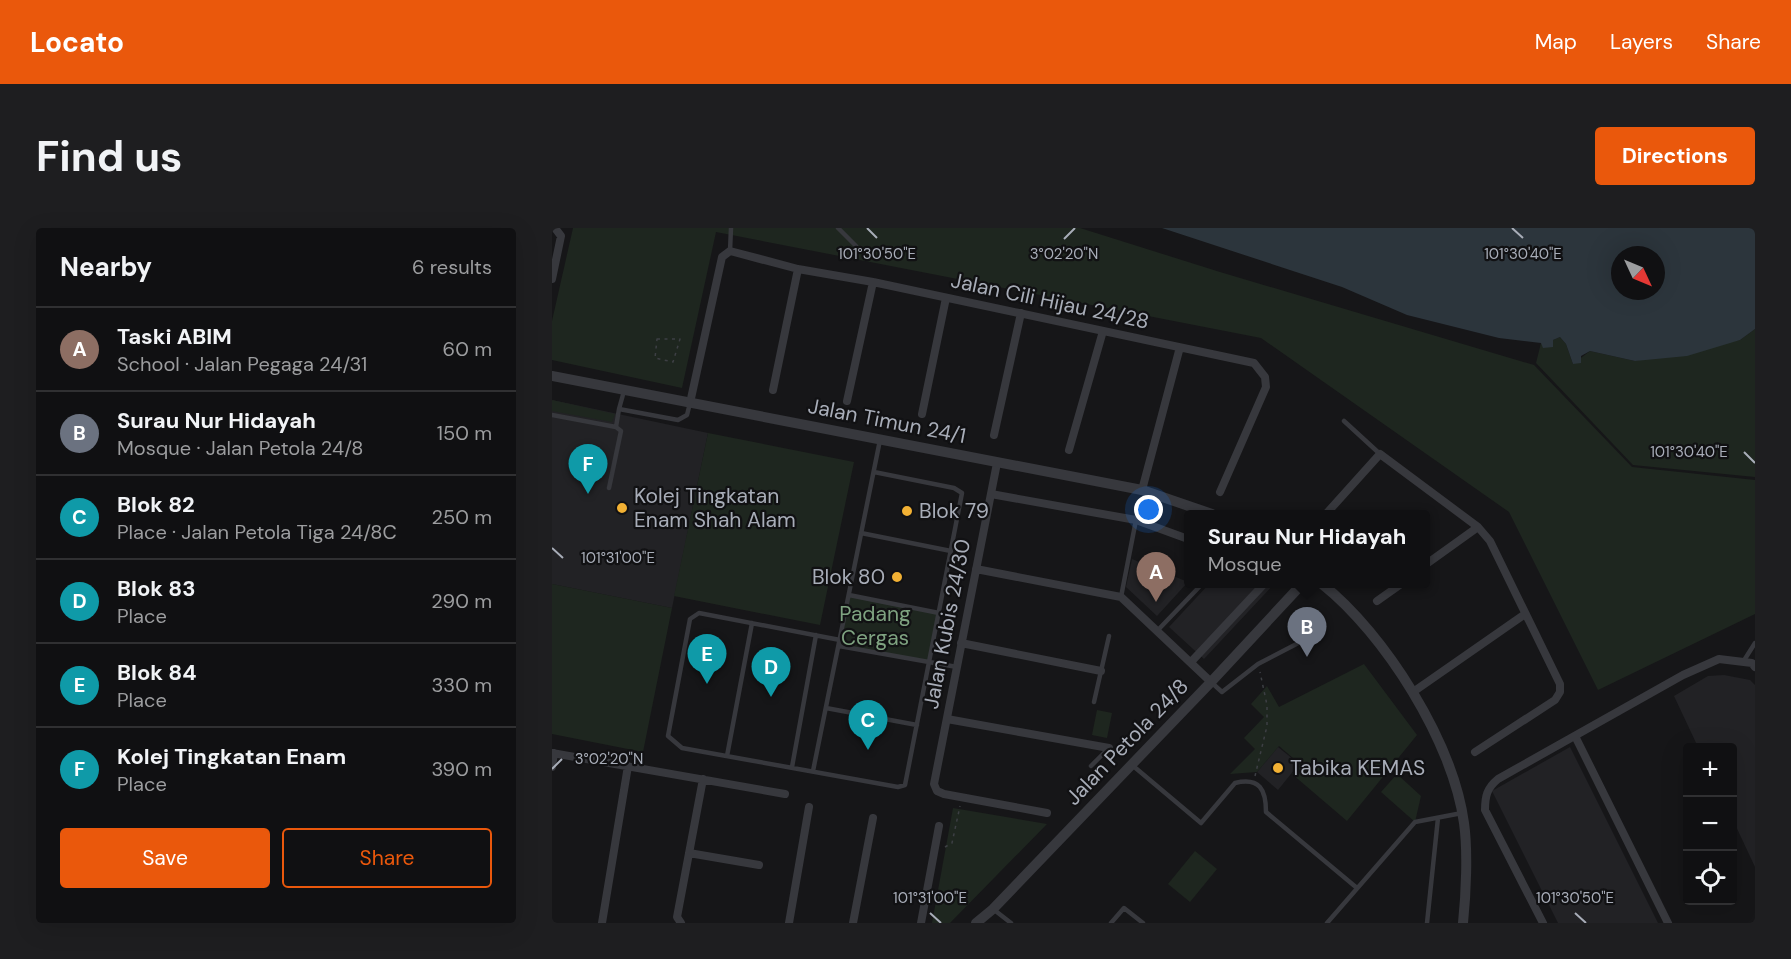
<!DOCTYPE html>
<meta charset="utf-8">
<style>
body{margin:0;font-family:"DM Sans",sans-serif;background:#1e1e20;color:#f1f3f6}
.controls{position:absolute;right:18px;bottom:18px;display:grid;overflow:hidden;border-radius:6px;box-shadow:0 6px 24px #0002}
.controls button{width:54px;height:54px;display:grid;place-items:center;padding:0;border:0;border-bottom:2px solid #303032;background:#101012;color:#f1f3f6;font:30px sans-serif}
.compass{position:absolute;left:1059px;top:18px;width:54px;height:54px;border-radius:50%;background:#101012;box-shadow:0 6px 24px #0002;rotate:134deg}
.you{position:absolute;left:597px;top:282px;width:21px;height:21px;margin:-15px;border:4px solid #fff;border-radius:50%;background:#1a73e8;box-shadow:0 0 0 9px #1a73e833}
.badge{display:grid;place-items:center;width:39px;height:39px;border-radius:50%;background:#ea580c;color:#fff;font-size:20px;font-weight:700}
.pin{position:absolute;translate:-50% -50px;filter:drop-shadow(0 2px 3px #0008)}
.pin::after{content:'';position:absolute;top:32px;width:21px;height:18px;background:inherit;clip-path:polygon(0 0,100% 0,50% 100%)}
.popup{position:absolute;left:632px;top:282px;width:246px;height:78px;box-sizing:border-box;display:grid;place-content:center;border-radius:6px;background:#101012;filter:drop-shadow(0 2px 4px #0005);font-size:20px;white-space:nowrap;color:#9c9d9f}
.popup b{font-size:22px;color:#f1f3f6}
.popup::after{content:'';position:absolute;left:50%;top:100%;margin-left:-12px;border:12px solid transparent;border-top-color:#101012}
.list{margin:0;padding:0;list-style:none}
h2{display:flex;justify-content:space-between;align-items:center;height:78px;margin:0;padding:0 24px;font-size:26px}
h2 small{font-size:20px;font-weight:400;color:#9c9d9f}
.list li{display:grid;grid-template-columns:39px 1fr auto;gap:18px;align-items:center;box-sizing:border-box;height:84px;padding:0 24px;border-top:2px solid #303032}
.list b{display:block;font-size:22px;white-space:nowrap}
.list p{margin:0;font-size:20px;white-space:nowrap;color:#9c9d9f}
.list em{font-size:20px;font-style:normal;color:#9c9d9f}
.actions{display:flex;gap:12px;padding:18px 24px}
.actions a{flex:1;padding:14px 0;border:2px solid #ea580c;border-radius:6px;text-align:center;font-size:21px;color:#ea580c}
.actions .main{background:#ea580c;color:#fff}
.icon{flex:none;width:33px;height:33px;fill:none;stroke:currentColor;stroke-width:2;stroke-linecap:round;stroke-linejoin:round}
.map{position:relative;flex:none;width:1203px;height:695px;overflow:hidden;border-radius:6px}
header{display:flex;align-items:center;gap:36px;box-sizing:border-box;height:84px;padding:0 30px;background:#ea580c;color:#fff}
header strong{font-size:28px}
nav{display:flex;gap:33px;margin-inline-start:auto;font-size:21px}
.intro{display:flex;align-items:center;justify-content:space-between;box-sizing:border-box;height:144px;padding:0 36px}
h1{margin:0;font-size:42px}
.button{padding:15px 27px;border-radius:6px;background:#ea580c;color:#fff;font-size:21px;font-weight:700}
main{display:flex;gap:36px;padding:0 36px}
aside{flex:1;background:#101012;border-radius:6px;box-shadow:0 6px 24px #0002}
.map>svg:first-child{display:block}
.built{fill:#222225}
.green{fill:#1e261f}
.water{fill:#2c353c;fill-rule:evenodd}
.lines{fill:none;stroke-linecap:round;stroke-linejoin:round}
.path{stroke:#3d3f44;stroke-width:1.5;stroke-dasharray:3 4.5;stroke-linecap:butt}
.service{stroke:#37383d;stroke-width:4.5}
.minor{stroke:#37383d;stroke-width:8}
.tertiary{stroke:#37383d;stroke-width:10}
.ticks{fill:none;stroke:#a8adb8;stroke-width:2}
.poi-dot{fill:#f2b134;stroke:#111113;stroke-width:2}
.labels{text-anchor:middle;stroke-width:4.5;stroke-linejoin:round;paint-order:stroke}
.street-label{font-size:21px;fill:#a8adb8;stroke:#111113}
.poi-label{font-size:21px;fill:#a8adb8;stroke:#111113;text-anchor:start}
.park-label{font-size:21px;fill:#7fa381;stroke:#111113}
.ticks-label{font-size:15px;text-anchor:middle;fill:#a8adb8;stroke:#111113;stroke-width:4.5;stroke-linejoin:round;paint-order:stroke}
</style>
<header>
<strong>Locato</strong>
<nav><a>Map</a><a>Layers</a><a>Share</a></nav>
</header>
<div class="intro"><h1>Find us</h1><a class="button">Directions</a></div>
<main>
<aside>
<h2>Nearby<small>6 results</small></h2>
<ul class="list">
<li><span class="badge" style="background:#8d6e63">A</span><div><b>Taski ABIM</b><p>School · Jalan Pegaga 24/31</p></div><em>60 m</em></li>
<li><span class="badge" style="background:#6b7280">B</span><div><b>Surau Nur Hidayah</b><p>Mosque · Jalan Petola 24/8</p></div><em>150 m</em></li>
<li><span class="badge" style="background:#0f9aa8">C</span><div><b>Blok 82</b><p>Place · Jalan Petola Tiga 24/8C</p></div><em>250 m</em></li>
<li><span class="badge" style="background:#0f9aa8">D</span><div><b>Blok 83</b><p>Place</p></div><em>290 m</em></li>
<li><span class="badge" style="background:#0f9aa8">E</span><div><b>Blok 84</b><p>Place</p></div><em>330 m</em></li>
<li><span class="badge" style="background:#0f9aa8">F</span><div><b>Kolej Tingkatan Enam</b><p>Place</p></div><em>390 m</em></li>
</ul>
<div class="actions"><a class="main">Save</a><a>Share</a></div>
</aside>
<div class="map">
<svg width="1203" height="695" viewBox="0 0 1203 695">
<rect width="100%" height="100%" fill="#161618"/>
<path class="built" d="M0 172 156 205 120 380 0 356Z
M580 331 636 354 605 388 574 359Z
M657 356H722L652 431 617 399Z
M1172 447 1198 452 1203 457V639L1181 592 1180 520 1146 519 1122 468 1156 448Z
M726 519 747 536 726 562 705 544Z
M1018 519 1106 695H1006L940 563Z"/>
<path class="green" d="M21 0H528L668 44 982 137 1080 239 1203 252V386L1046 462 957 284 709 110 164 4 130 160 0 132V93Z
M1203 101V249L1081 237 984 135 989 115 1001 118V112L1008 109 1014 116 1021 136 1038 123 1083 133 1188 112Z
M0 172 63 186 60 194 0 183Z
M156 205 302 234 268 397 122 368Z
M0 356 120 380 91 524 0 506Z
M297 367 387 385 377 434 287 418Z
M812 436 865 507 795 593 740 546 748 536 727 518 705 544 678 546 703 521 692 510 712 489 699 476 715 458 727 479Z
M545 482 560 485 555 510 540 507Z
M845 546 869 568 863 594 829 564Z
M401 580 495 596 398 695H380Z
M643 623 665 641 638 674 616 656Z"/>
<path class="water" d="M610 0H1203V101L1188 112 1135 128 1083 133 1038 123 1029 128V135L1021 136 1014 116 1008 109 1001 112V119L991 120 989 115 947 110 855 87 790 59ZM1068 27H1104V63H1068Z"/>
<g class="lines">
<path class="path" d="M105 111H128L121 134 103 130Z
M703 548 715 498V477L708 444
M393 619 400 615 408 578"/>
<path class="service" d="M286 0 304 18
M178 23 179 0
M72 163 67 181 126 192 135 187 138 175
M0 187 64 199 67 181
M792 193 828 226
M57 260 69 203 64 199
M309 305 399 323
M297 367 387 385
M569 369 584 292
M605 403 650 356
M288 412 147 385 138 391 116 508 130 520 346 559 353 557 410 265 402 260 322 244
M287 418 405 439
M1191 434 1203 415
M659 454 670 464 706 436 756 410
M542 474 557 408
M274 480 365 497
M175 528 200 395
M580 537 649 595 683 555C708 549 714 562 714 584L805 660
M539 538 557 520
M240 539 264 407
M261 543 328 212
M441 681 459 695
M559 695 572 680 591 695
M775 695 863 594 910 585
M875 695 886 590"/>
<path class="minor" d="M0 51 9 8 3 0
M221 162 246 41
M295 173 321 54
M138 175 170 29 178 23 246 41 321 54 702 135 713 149 714 159 668 264
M370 186 394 70
M442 207 469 85
M517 222 551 103
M445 235 382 556 385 563 392 566 495 585
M590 262 628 119
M439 266 584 292 636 311
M774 286 828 226 926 299 938 313 1008 456V464L1003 472 923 524
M873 337 926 299
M424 341 569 369 659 454
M825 373 849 356
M409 415 549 443
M639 434 712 356
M861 464 973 386
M395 491 557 520
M1023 508 1116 695
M0 525 233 566
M0 539 2 525
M137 625 207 637
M50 695 76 538
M129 695 125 689 151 551
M237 695 257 579
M301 695 321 590
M369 695 387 598
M991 695 933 582C933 568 935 560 946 551L1131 447 1167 431 1200 435 1203 439"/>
<path class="tertiary" d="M0 148 590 262 660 286
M770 356C833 406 901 514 912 595 916 623 914 666 911 695
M424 695 441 681 659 454 750 356"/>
</g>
<path class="ticks" d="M315 0 325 10M960 0 971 10M512 11 523 0M1192 224 1203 235M0 320 11 330M0 541 10 531M378 685 389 695M1023 685 1034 695"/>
<g class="poi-dot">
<circle cx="70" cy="280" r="6"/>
<circle cx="355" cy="283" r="6"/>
<circle cx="345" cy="349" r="6"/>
<circle cx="726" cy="540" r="6"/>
</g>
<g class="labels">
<g class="street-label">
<text transform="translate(498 73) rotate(12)" y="7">Jalan Cili Hijau 24/28</text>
<text transform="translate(335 193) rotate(11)" y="7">Jalan Timun 24/1</text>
<text transform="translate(395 396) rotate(-79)" y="7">Jalan Kubis 24/30</text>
<text transform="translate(575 514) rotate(-46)" y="7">Jalan Petola 24/8</text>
</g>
<g class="poi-label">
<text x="82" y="275">Kolej Tingkatan<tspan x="82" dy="24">Enam Shah Alam</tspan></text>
<text x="367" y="290">Blok 79</text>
<text x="333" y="356" text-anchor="end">Blok 80</text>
<text x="738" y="547">Tabika KEMAS</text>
</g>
<g class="park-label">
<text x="323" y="393">Padang<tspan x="323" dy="24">Cergas</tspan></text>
</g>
</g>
<g class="ticks-label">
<text x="325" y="31">101°30'50"E</text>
<text x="971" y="31">101°30'40"E</text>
<text x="512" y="31">3°02'20"N</text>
<text x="1137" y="229">101°30'40"E</text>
<text x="66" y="335">101°31'00"E</text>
<text x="57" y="536">3°02'20"N</text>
<text x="378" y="675">101°31'00"E</text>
<text x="1023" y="675">101°30'50"E</text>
</g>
</svg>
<div class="controls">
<button>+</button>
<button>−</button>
<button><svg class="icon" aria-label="locate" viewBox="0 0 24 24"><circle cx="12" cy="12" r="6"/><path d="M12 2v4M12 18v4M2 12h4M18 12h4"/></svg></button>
</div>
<svg class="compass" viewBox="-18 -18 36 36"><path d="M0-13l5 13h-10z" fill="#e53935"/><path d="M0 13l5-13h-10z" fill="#9c9d9f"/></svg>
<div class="you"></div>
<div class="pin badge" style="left:604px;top:374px;background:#8d6e63">A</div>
<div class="pin badge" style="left:755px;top:429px;background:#6b7280">B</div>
<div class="popup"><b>Surau Nur Hidayah</b>Mosque</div>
<div class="pin badge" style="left:316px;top:522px;background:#0f9aa8">C</div>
<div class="pin badge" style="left:219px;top:469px;background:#0f9aa8">D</div>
<div class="pin badge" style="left:155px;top:456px;background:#0f9aa8">E</div>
<div class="pin badge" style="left:36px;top:266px;background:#0f9aa8">F</div>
</div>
</main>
